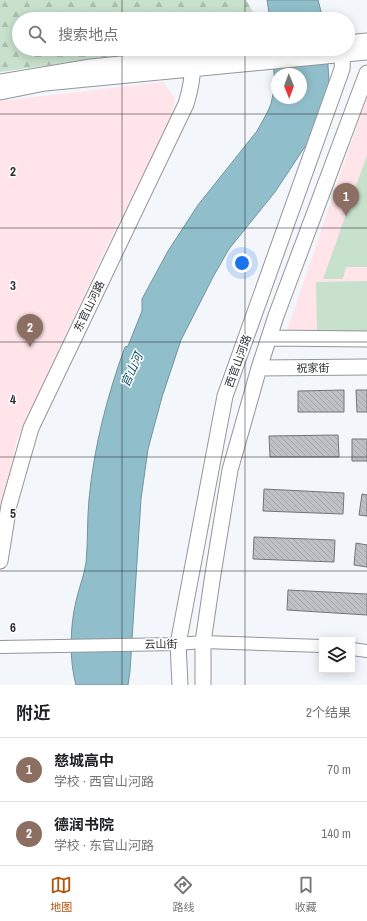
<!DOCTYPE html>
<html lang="zh">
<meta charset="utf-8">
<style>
body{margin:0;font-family:"Archivo Narrow","Noto Sans SC",sans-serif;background:#f6f6f6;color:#202124}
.controls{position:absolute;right:12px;bottom:12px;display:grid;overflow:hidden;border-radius:0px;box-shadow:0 2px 10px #0003}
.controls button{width:36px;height:36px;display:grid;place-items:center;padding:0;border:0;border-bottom:1px solid #e0e0e0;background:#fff;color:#202124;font:20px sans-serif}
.compass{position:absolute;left:271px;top:68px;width:36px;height:36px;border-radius:50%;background:#fff;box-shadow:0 2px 10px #0003;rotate:179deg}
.you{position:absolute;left:242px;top:263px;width:14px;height:14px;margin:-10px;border:3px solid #fff;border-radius:50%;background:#1a73e8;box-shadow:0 0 0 6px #1a73e833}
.badge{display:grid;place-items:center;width:26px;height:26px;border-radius:50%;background:#b45309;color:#fff;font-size:13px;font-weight:700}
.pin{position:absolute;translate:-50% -33px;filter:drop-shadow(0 1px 2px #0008)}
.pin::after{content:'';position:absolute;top:21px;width:14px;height:12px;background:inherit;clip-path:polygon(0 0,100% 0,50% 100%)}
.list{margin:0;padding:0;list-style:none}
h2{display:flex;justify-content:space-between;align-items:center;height:52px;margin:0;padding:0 16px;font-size:17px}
h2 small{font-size:13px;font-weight:400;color:#757577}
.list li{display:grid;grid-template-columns:26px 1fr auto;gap:12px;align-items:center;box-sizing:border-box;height:64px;padding:0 16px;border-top:1px solid #e0e0e0}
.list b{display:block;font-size:15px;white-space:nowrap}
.list p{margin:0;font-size:13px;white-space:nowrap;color:#757577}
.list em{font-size:13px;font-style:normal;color:#757577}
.icon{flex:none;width:22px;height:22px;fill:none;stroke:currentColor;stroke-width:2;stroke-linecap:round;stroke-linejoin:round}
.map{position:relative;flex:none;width:367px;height:685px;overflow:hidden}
.search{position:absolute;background:#fff;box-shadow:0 2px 10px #0003;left:12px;right:12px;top:12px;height:44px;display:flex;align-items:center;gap:10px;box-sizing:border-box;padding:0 14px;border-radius:22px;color:#757577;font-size:15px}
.sheet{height:180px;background:#fff}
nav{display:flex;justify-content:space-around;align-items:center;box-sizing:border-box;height:56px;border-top:1px solid #e0e0e0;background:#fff;font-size:11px;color:#757577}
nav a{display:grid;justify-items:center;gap:2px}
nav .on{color:#b45309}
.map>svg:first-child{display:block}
.education{fill:#ffe4ea}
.forest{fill:url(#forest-firs)}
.green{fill:#c7e1cc}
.water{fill:#90bfcb;stroke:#72949c;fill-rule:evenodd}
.building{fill:url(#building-back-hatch);stroke:#727478}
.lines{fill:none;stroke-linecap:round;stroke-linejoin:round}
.minor-casing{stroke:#93969a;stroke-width:14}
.tertiary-casing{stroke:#93969a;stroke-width:17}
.minor{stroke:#fff;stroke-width:12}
.tertiary{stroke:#fff;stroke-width:15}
.grid{fill:none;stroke:#2d2e30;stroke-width:1;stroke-opacity:0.55}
.labels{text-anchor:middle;stroke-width:3;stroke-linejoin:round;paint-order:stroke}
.street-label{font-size:11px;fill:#2d2e30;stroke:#fff}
.water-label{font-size:12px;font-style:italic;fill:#155664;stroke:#fff}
.grid-label{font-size:13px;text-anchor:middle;font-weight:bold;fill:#2d2e30;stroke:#fff;stroke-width:3;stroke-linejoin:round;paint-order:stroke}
</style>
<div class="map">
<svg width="367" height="685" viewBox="0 0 367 685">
<defs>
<pattern id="forest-firs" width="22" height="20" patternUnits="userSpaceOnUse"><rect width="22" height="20" fill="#c7e1cc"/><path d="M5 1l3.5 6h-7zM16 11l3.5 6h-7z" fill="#abc1b0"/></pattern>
<pattern id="building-back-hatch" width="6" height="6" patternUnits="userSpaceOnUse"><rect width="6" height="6" fill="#bdc0c4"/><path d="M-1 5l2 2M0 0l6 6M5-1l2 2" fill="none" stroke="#a3a5a9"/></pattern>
</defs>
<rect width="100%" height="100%" fill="#f3f6fa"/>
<path class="education" d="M163 82 175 98 169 123 104 252 16 442 0 525V101Z
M367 97V336H285Z"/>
<path class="forest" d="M0 0H246L257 19H19V49H170L0 72Z"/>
<path class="green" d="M367 155V267H346L343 279H323Z
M367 281V331L317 332 316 282Z"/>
<path class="water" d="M267 0H318L323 19H270Z
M272 49H327L329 83 326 99 310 139 275 192 229 249 213 277 181 340 162 397 148 449 141 499 130 671 128 685H76C69 660 70 626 76 601 79 588 84 576 86 563 88 542 87 520 89 499 94 447 107 396 125 347L128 346 142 311V299L168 251 198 205 257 131 267 113 271 104 275 84ZM277 74H301V98H277Z"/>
<path class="building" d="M344 390V412H298V391Z
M356 390H367V412H357Z
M338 435 339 457H270L269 436Z
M352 439H367V461H352Z
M264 489 344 493 343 514 263 511Z
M362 494 367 495V516L359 515Z
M254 537 335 540 334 562 253 559Z
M356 543 367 545V567L354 565Z
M288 590 367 594V615L287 610Z"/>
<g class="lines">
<g class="minor-casing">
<path id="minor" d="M0 647 178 644 203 642 322 646
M352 649 367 651"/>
</g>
<g class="tertiary-casing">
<path id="tertiary" d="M348 43 367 41
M0 82 91 67 271 49
M0 92 45 83 367 52
M270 338 367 339
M259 368 367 367
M0 561 9 505 31 428 186 104C191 88 194 74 192 57
M180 685 178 644 225 396 342 69 343 49
M203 685V642L213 574 230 470 259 368 276 316 367 73"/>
</g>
<use href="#minor" class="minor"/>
<use href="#tertiary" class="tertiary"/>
</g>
<path class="grid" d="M122 0V19M245 0V19M122 49V685M245 49V685M0 114H367M0 228H367M0 342H367M0 457H367M0 571H367"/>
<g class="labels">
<g class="street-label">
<text transform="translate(89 306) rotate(-64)" y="4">东官山河路</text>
<text transform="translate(238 361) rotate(-70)" y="4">西官山河路</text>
<text transform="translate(313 368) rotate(-1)" y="4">祝家街</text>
<text transform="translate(161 644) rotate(-1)" y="4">云山街</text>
</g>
<g class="water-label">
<text transform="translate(132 370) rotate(-66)" y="4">官山河</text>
</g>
</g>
<g class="grid-label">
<text x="13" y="176">2</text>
<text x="13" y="290">3</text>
<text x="13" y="404">4</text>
<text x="13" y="518">5</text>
<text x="13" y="632">6</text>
</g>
</svg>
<div class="controls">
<button><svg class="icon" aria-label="layers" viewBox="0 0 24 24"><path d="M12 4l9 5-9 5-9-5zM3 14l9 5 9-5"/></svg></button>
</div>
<svg class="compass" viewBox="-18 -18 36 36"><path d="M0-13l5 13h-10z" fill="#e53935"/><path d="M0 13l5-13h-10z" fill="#757577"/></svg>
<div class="you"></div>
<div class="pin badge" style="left:346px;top:216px;background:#8d6e63">1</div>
<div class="pin badge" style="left:30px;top:347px;background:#8d6e63">2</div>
<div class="search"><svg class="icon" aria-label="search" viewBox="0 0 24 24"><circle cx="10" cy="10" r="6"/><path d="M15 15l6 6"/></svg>搜索地点</div>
</div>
<section class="sheet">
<h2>附近<small>2个结果</small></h2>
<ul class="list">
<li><span class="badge" style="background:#8d6e63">1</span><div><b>慈城高中</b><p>学校 · 西官山河路</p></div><em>70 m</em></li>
<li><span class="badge" style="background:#8d6e63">2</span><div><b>德润书院</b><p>学校 · 东官山河路</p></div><em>140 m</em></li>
</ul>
</section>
<nav>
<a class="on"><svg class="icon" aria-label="map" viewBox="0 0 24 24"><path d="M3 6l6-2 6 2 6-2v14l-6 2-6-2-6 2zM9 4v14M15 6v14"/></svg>地图</a>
<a><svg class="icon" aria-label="directions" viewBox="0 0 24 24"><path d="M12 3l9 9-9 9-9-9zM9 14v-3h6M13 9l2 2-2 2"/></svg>路线</a>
<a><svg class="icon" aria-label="saved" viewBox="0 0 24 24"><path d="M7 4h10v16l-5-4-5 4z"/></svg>收藏</a>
</nav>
